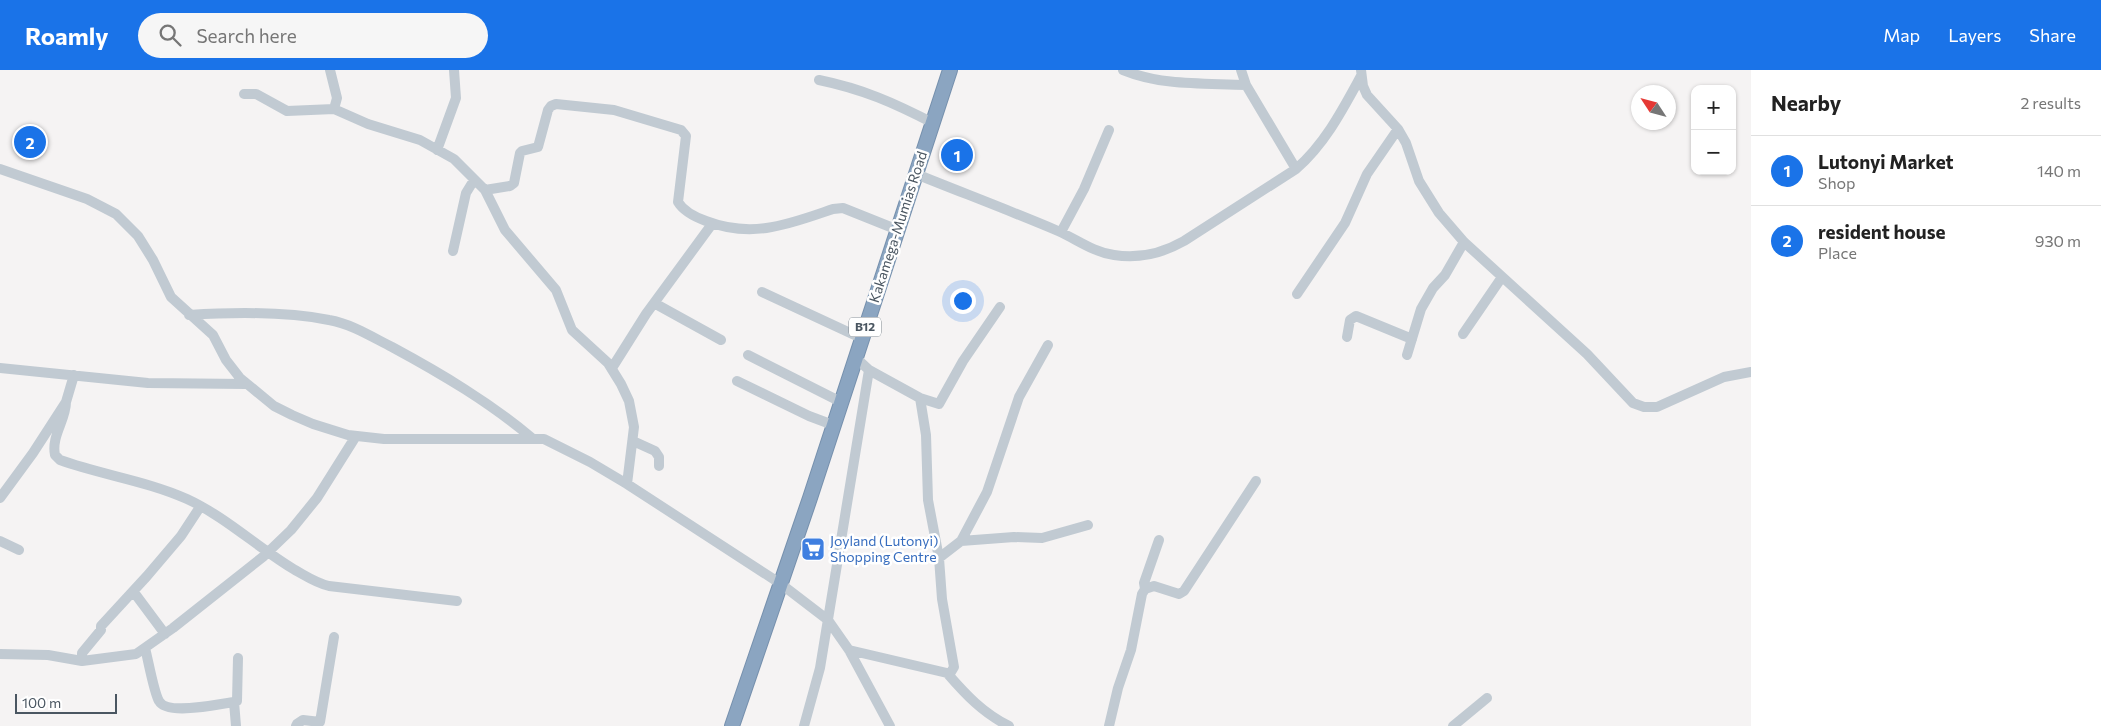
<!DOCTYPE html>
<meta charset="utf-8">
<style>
body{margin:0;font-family:Commissioner,sans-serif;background:#f6f6f6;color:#222}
.controls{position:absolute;right:15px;top:15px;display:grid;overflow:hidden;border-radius:10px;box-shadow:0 1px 4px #0004}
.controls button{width:45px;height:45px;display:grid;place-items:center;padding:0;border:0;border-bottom:1px solid #e0e0e0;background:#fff;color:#222;font:25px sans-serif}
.compass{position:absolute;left:1631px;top:15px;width:45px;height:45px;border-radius:50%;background:#fff;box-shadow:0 1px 4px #0004;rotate:306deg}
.scale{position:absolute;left:15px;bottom:12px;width:102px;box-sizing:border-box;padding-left:5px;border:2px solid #4a5661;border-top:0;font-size:14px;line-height:18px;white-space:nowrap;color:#4a5661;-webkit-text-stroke:4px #fff;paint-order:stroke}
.you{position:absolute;left:962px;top:230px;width:18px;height:18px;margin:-12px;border:4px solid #fff;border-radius:50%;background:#1a73e8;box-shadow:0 0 0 8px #1a73e833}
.badge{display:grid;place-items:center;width:32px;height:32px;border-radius:50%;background:#1a73e8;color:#fff;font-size:16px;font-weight:700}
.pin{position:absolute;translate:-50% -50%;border:2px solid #fff;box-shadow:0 1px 5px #0006}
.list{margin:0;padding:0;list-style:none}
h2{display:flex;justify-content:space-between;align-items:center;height:65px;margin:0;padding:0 20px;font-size:21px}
h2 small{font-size:16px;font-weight:400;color:#767676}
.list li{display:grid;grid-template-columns:32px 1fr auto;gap:15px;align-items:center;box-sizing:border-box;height:70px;padding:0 20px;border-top:1px solid #e0e0e0}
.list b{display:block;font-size:19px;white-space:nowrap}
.list p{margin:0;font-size:16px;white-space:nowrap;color:#767676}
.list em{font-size:16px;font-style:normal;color:#767676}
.icon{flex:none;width:28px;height:28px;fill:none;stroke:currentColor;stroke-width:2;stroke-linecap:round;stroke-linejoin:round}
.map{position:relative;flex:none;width:1751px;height:656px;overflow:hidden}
header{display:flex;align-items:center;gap:30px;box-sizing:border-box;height:70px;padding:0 25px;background:#1a73e8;color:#fff}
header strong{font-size:24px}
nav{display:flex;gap:28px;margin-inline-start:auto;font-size:18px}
.search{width:350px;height:45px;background:#f6f6f6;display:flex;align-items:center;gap:12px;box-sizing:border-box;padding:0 18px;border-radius:28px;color:#767676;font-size:19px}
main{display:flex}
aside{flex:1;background:#fff}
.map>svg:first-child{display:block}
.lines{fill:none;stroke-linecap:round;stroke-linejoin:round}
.highway-casing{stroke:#7690ad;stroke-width:16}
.minor{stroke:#c1cad2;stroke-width:10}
.highway{stroke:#8ba5c1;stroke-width:14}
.labels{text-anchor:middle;stroke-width:5;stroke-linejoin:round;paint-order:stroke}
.shield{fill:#fff;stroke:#808990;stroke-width:1}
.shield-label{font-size:12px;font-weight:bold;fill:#4a5661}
.street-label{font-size:14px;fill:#4a5661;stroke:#fff}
.shop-label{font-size:14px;fill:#366cbe;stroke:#fff;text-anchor:start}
</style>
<header>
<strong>Roamly</strong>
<div class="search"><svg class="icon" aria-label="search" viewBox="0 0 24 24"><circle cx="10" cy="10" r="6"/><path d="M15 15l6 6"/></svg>Search here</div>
<nav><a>Map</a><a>Layers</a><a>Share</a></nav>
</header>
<main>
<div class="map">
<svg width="1751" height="656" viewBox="0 0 1751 656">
<rect width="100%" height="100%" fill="#f5f3f3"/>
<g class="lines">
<g class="highway-casing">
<path id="highway" d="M732 656 810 428 950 0"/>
</g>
<path class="minor" d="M330 0 337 28 334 39 368 54 420 70 454 89 485 120 505 160 556 220 572 260 608 293 621 314 629 331 634 357 627 414
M1123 0C1162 16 1204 13 1246 15
M1241 0 1246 15 1296 99
M1361 0 1363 16 1367 25 1398 59 1406 73 1419 111 1439 143 1464 172 1587 284 1633 333 1644 337H1657L1724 307 1751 302
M819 10C863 19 894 33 933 53
M244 24H256L287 41 334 39
M437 80 456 28 454 0
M0 99 87 129 116 144 138 166 153 190 171 227 213 265 226 290 240 308 274 336 292 345 313 354 348 365 384 369H544L590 392 627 414 781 514 828 550 849 580 890 656
M916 104C963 123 1011 141 1058 161 1078 170 1093 182 1114 185 1139 189 1163 183 1184 171L1296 99C1325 74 1343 39 1361 6
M485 120 510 116 514 113 520 83 522 81 538 77 548 40 551 36 556 34 614 40 681 60 686 66 678 132C684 142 695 147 706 151 753 169 789 154 833 139L843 138 898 160
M1061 162 1084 119 1109 60
M453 181 466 123 474 110
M762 222 861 268
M1297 224 1345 153 1367 104 1398 59
M654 233 721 270
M189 245C235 242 284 241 329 250 352 254 372 267 392 277 442 304 489 332 532 368
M1463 264 1502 207
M1347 267 1350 250 1356 246 1412 269
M748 285 841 332
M1407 285 1421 239 1433 218 1445 205 1464 172
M0 298 148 313 246 314
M612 298 646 244 712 154
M869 300 920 328
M737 311 809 346 833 355
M66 332C66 350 51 366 55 385L60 390C102 405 147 411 187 429 226 447 258 478 295 500 306 506 316 513 329 516L457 531
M633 371 655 381 659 387V396
M0 428 33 383 66 332 74 305
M0 471 19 480
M961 471 1014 467 1042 468 1088 455
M939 488 961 471 987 422 1019 327 1048 275
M1145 519 1144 513 1159 470
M133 521 165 564
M145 578C148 589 154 623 159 631 167 646 219 634 234 632
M849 580 947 603 951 602 954 597 942 529 939 488 928 430 926 365 920 328 939 334 963 291 1000 237
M0 584 48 585 82 591 136 584 173 558 264 486 291 460 317 428 356 366
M82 591V583L101 560V556L147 506 181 466 200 437
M947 603C966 625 983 643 1009 656
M236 656 234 632 237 631 238 588
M296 656 297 654 303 650 320 652 334 567
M804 656 820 598 869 300 855 287
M1109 656 1118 618 1131 580 1142 524 1145 519 1154 516 1179 524 1184 521 1256 411
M1453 656 1487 628"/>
<use href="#highway" class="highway"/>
</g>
<defs>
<g id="supermarket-square" transform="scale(1.25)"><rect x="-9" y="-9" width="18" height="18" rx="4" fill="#3f7fe0" stroke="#fff"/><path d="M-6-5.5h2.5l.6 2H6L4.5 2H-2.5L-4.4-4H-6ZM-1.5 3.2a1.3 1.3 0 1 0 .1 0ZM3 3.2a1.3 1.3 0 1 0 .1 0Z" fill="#fff"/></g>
</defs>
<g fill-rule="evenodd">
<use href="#supermarket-square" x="813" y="479"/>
</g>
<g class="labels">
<rect class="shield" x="849" y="247.5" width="32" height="19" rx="4"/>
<g class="shield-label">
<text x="865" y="261">B12</text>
</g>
<g class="street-label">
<text transform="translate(898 157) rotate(-72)" y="5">Kakamega-Mumias Road</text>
</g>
<g class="shop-label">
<text x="830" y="476">Joyland (Lutonyi)<tspan x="830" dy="16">Shopping Centre</tspan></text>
</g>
</g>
</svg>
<div class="controls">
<button>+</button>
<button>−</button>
</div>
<svg class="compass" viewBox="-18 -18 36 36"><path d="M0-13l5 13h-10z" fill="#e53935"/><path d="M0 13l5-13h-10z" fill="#767676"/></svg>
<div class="scale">100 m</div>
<div class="you"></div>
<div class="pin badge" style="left:957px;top:85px">1</div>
<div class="pin badge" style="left:30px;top:72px">2</div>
</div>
<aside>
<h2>Nearby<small>2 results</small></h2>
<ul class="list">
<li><span class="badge">1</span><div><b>Lutonyi Market</b><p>Shop</p></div><em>140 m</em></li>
<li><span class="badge">2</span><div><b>resident house</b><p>Place</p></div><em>930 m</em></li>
</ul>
</aside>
</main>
